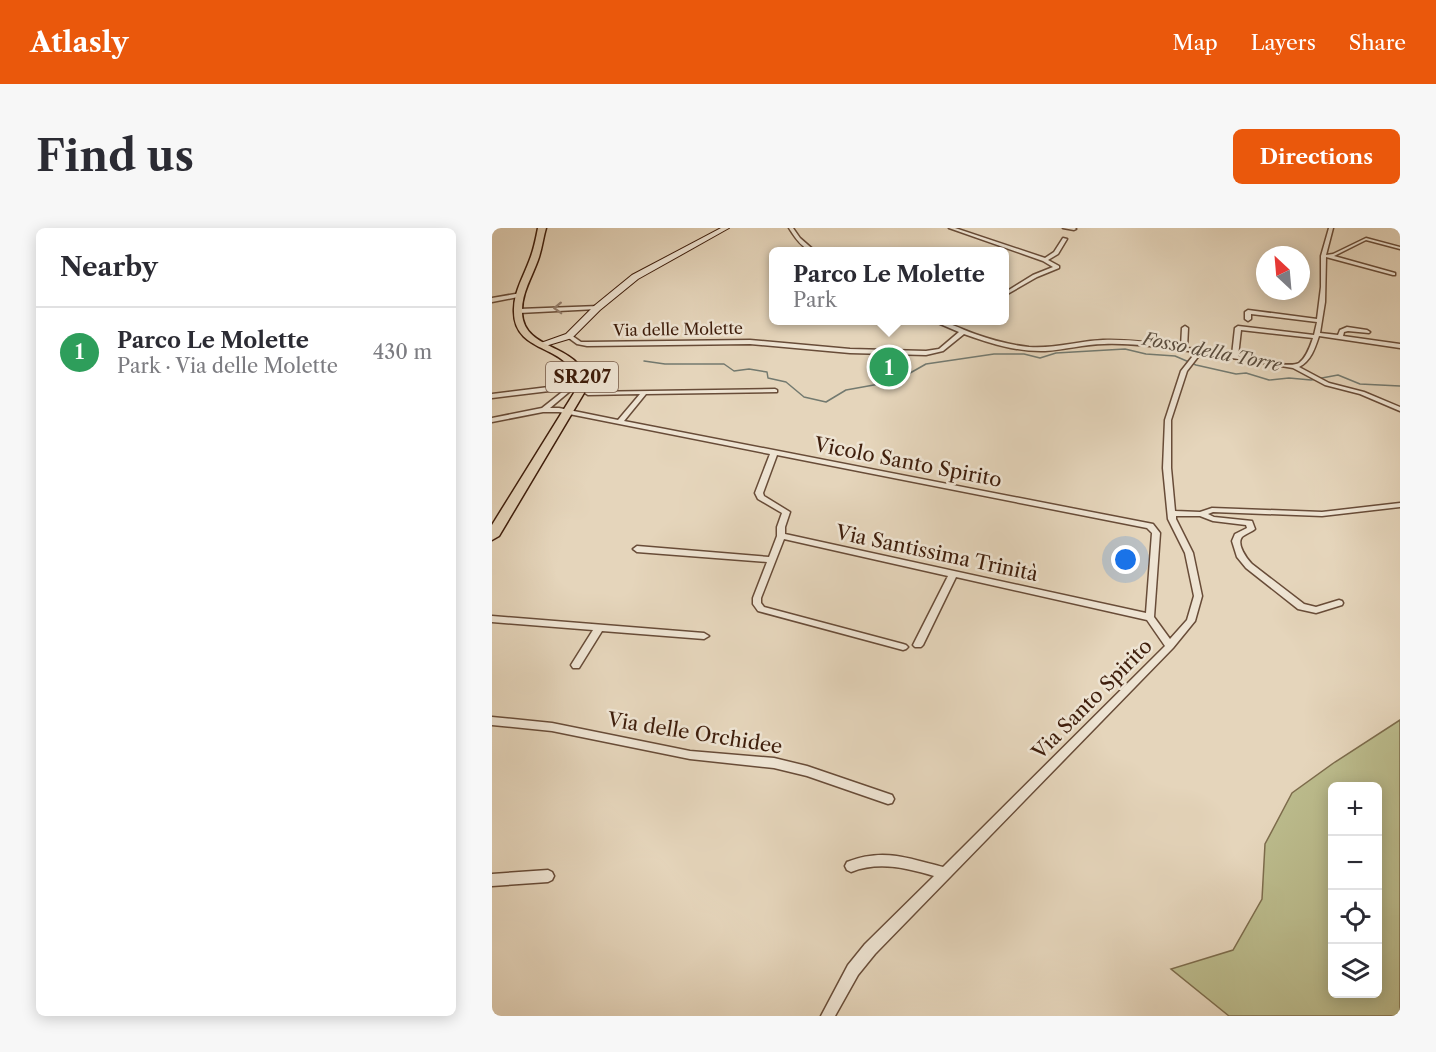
<!DOCTYPE html>
<meta charset="utf-8">
<style>
body{margin:0;font-family:"Libre Caslon Text",serif;background:#f7f7f7;color:#2b2b33}
.controls{position:absolute;right:18px;bottom:18px;display:grid;overflow:hidden;border-radius:9px;box-shadow:0 3px 15px #0003}
.controls button{width:54px;height:54px;display:grid;place-items:center;padding:0;border:0;border-bottom:2px solid #e1e1e2;background:#fff;color:#2b2b33;font:30px sans-serif}
.compass{position:absolute;left:764px;top:18px;width:54px;height:54px;border-radius:50%;background:#fff;box-shadow:0 3px 15px #0003;rotate:334deg}
.you{position:absolute;left:634px;top:332px;width:21px;height:21px;margin:-15px;border:4px solid #fff;border-radius:50%;background:#1a73e8;box-shadow:0 0 0 9px #1a73e833}
.badge{display:grid;place-items:center;width:39px;height:39px;border-radius:50%;background:#ea580c;color:#fff;font-size:20px;font-weight:700}
.pin{position:absolute;translate:-50% -50%;border:3px solid #fff;box-shadow:0 2px 6px #0006}
.popup{position:absolute;left:277px;top:19px;width:240px;height:78px;box-sizing:border-box;display:grid;place-content:center;border-radius:9px;background:#fff;filter:drop-shadow(0 2px 4px #0005);font-size:20px;white-space:nowrap;color:#7c7c81}
.popup b{font-size:22px;color:#2b2b33}
.popup::after{content:'';position:absolute;left:50%;top:100%;margin-left:-12px;border:12px solid transparent;border-top-color:#fff}
.list{margin:0;padding:0;list-style:none}
h2{display:flex;justify-content:space-between;align-items:center;height:78px;margin:0;padding:0 24px;font-size:26px}
h2 small{font-size:20px;font-weight:400;color:#7c7c81}
.list li{display:grid;grid-template-columns:39px 1fr auto;gap:18px;align-items:center;box-sizing:border-box;height:90px;padding:0 24px;border-top:2px solid #e1e1e2}
.list b{display:block;font-size:22px;white-space:nowrap}
.list p{margin:0;font-size:20px;white-space:nowrap;color:#7c7c81}
.list em{font-size:20px;font-style:normal;color:#7c7c81}
.icon{flex:none;width:33px;height:33px;fill:none;stroke:currentColor;stroke-width:2;stroke-linecap:round;stroke-linejoin:round}
.map{position:relative;flex:none;width:908px;height:788px;overflow:hidden;border-radius:9px}
header{display:flex;align-items:center;gap:36px;box-sizing:border-box;height:84px;padding:0 30px;background:#ea580c;color:#fff}
header strong{font-size:28px}
nav{display:flex;gap:33px;margin-inline-start:auto;font-size:21px}
.intro{display:flex;align-items:center;justify-content:space-between;box-sizing:border-box;height:144px;padding:0 36px}
h1{margin:0;font-size:42px}
.button{padding:15px 27px;border-radius:9px;background:#ea580c;color:#fff;font-size:21px;font-weight:700}
main{display:flex;gap:36px;padding:0 36px}
aside{flex:1;background:#fff;border-radius:9px;box-shadow:0 3px 15px #0003}
.map>svg:first-child{display:block}
.green{fill:#bbbb8c;stroke:#7d6c4c;stroke-width:1.5;fill-rule:evenodd}
.lines{fill:none;stroke-linecap:round;stroke-linejoin:round}
.stream{stroke:#737a70;stroke-width:1.5}
.street-casing{stroke:#684c38;stroke-width:3}
.secondary-casing{stroke:#3f1e0c;stroke-width:2}
.primary-casing{stroke:#3f1e0c;stroke-width:3}
.street{fill:#eee4d3;fill-rule:evenodd}
.secondary{fill:#eee4d3;fill-rule:evenodd}
.primary{fill:#e5d5bb;fill-rule:evenodd}
.oneway{stroke:#968170}
.labels{text-anchor:middle;stroke-width:5;stroke-linejoin:round;paint-order:stroke}
.far-street-label{font-size:16px;fill:#3f1e0c;stroke:#eee4d3}
.far-water-label{font-size:18px;font-style:italic;fill:#594c3e;stroke:#eee4d3}
.shield{fill:#eee4d3;stroke:#745948;stroke-width:1.5}
.shield-label{font-size:18px;font-weight:bold;fill:#3f1e0c}
.street-label{font-size:20px;fill:#3f1e0c;stroke:#eee4d3}
</style>
<header>
<strong>Atlasly</strong>
<nav><a>Map</a><a>Layers</a><a>Share</a></nav>
</header>
<div class="intro"><h1>Find us</h1><a class="button">Directions</a></div>
<main>
<aside>
<h2>Nearby<small></small></h2>
<ul class="list">
<li><span class="badge" style="background:#2e9e5b">1</span><div><b>Parco Le Molette</b><p>Park · Via delle Molette</p></div><em>430 m</em></li>
</ul>
</aside>
<div class="map">
<svg width="908" height="788" viewBox="0 0 908 788">
<rect width="100%" height="100%" fill="#e5d5bb"/>
<filter id="stains"><feTurbulence type="fractalNoise" baseFrequency=".00333" numOctaves="4"/><feColorMatrix values="0 0 0 0 .2 0 0 0 0 .09 0 0 0 0 .02 0 0 0 .5 -.17"/></filter>
<radialGradient id="worn" r=".72"><stop offset=".6" stop-color="#630" stop-opacity="0"/><stop offset="1" stop-color="#630" stop-opacity=".3"/></radialGradient>
<path class="green" d="M908 492V788H737L679 741 741 722 770 671 773 616 800 565 843 534ZM840 558H886V766H840Z"/>
<g class="lines">
<path class="stream" d="M152 133 173 136H232L242 143 257 141 275 144 276 150 294 154 312 169 334 174 354 162 404 153 434 136 502 126H532L548 130 564 125 633 121 654 126 683 128 704 137 744 146 754 145 777 152 797 150 819 152 846 147 868 156 908 158"/>
<g class="street-casing">
<path id="street" d="M297 0H301L308 10 324 24C312 23 303 10 297 0Z
M457 0H463L553 30 562 24 571 10 575 11 566 26 556 32 567 38V40L545 49 512 68V65L541 47 561 39 551 33Z
M571 0H583L584 1 582 2Z
M837 0H841L834 27 841 26 874 10 908 19V21L874 12 842 28 903 45V47H901L834 29 833 74 828 105 846 107 848 102 855 99 875 102 878 104 877 105 856 103 852 104 851 108 908 116V120L827 108C823 120 819 133 807 139L837 155 872 164 908 179V183L868 166 833 157 801 140 709 125 695 143 679 192V240L683 283 708 284 720 280 830 284 908 275V279L830 288 721 284 716 286 722 289 760 293 763 301C760 304 753 306 750 309 744 316 755 331 760 336L812 376 824 379 847 372 850 373 851 375 850 377 824 385 806 381 754 340 745 329 740 313 743 306 755 300 754 297 721 293 708 288H684V291L701 325 710 368 703 393 681 420 383 726 366 747 343 788H329L356 737 373 716 442 648C414 640 387 633 359 644L355 642 353 638 355 634C391 620 415 630 451 639L673 418 655 392 464 349 431 417 429 419H423L421 417 456 348 292 311 269 370V375L272 379 411 416 414 417 416 419 414 421 411 422 266 383 261 376V370L275 334 145 324 141 321 145 318 277 329 285 308V299L290 285 266 271 263 265 278 226 67 184H51L0 194V190L50 180 74 161 0 170V166L81 156 83 157V159L58 180H67L126 192 148 166 96 167 93 165 94 164 283 161 285 162V164L154 166 132 193 661 296 668 305 662 389 678 411 695 392 702 368 693 325 676 291 671 240 673 192 689 143 704 124C674 120 643 115 612 116 592 116 573 122 553 123 525 124 497 115 472 106L451 123 434 127 358 125 258 116 95 118 85 116 74 108 79 107 89 114H95L258 112 358 121 434 123 447 121 467 104 439 92C454 92 468 101 483 106 500 112 518 117 537 119 562 121 586 113 611 112 637 111 664 115 689 119L690 100 693 98 696 100 695 120 707 121 709 120 712 122 740 127 743 100 746 98 822 107 825 94 759 86V91L756 93 753 91V84L756 82 825 91 829 59V28ZM749 102 821 110C818 119 814 130 807 135 797 141 758 130 746 128ZM285 227 655 300 660 305 654 385 293 306V299L298 284 272 268 271 265Z
M29 65 31 66V68L0 74V70Z
M107 78V80L105 81 27 85 24 83 27 81Z
M0 388 212 405 217 408 212 411 110 403 87 440H81L79 437 101 402 0 394Z
M0 489 60 495 198 523 282 530 315 538 400 567 402 571 400 575 396 576 315 548 282 540 198 531 60 503 0 497Z
M56 642 60 644 62 648 60 652 56 654 0 658V646Z"/>
</g>
<g class="secondary-casing">
<path id="secondary" d="M229 0H237L146 51 108 82 80 110 50 119 46 116 74 106 102 78 140 47Z"/>
</g>
<g class="primary-casing">
<path id="primary" d="M46 0H54C51 10 50 21 46 32 40 49 29 66 30 85 32 128 101 113 92 165L7 308 0 312V297L82 165C91 114 22 131 22 84 21 65 32 48 38 31 42 21 44 10 46 0Z"/>
</g>
<use href="#street" class="street"/>
<use href="#secondary" class="secondary"/>
<use href="#primary" class="primary"/>
</g>
<defs><path id="oneway-chevron" d="M-2-3.5L2.5 0L-2 3.5" fill="none" stroke-width="1.6" stroke-linecap="round" stroke-linejoin="round" transform="scale(1.5)"/></defs>
<use class="oneway" href="#oneway-chevron" transform="translate(66 80) rotate(178)"/>
<g class="labels">
<g class="far-street-label">
<text transform="translate(186 101) rotate(-1)" y="6">Via delle Molette</text>
</g>
<g class="far-water-label">
<text transform="translate(720 124) rotate(11)" y="6">Fosso della Torre</text>
</g>
<rect class="shield" x="54" y="134" width="72" height="30" rx="4.5"/>
<g class="shield-label">
<text x="90" y="155">SR207</text>
</g>
<g class="street-label">
<text transform="translate(416 234) rotate(11)" y="7">Vicolo Santo Spirito</text>
<text transform="translate(445 325) rotate(12)" y="7">Via Santissima Trinità</text>
<text transform="translate(600 471) rotate(-45)" y="7">Via Santo Spirito</text>
<text transform="translate(203 505) rotate(9)" y="7">Via delle Orchidee</text>
</g>
</g>
<rect width="100%" height="100%" filter="url(#stains)"/>
<rect width="100%" height="100%" fill="url(#worn)"/>
</svg>
<div class="controls">
<button>+</button>
<button>−</button>
<button><svg class="icon" aria-label="locate" viewBox="0 0 24 24"><circle cx="12" cy="12" r="6"/><path d="M12 2v4M12 18v4M2 12h4M18 12h4"/></svg></button>
<button><svg class="icon" aria-label="layers" viewBox="0 0 24 24"><path d="M12 4l9 5-9 5-9-5zM3 14l9 5 9-5"/></svg></button>
</div>
<svg class="compass" viewBox="-18 -18 36 36"><path d="M0-13l5 13h-10z" fill="#e53935"/><path d="M0 13l5-13h-10z" fill="#7c7c81"/></svg>
<div class="you"></div>
<div class="pin badge" style="left:397px;top:139px;background:#2e9e5b">1</div>
<div class="popup"><b>Parco Le Molette</b>Park</div>
</div>
</main>
